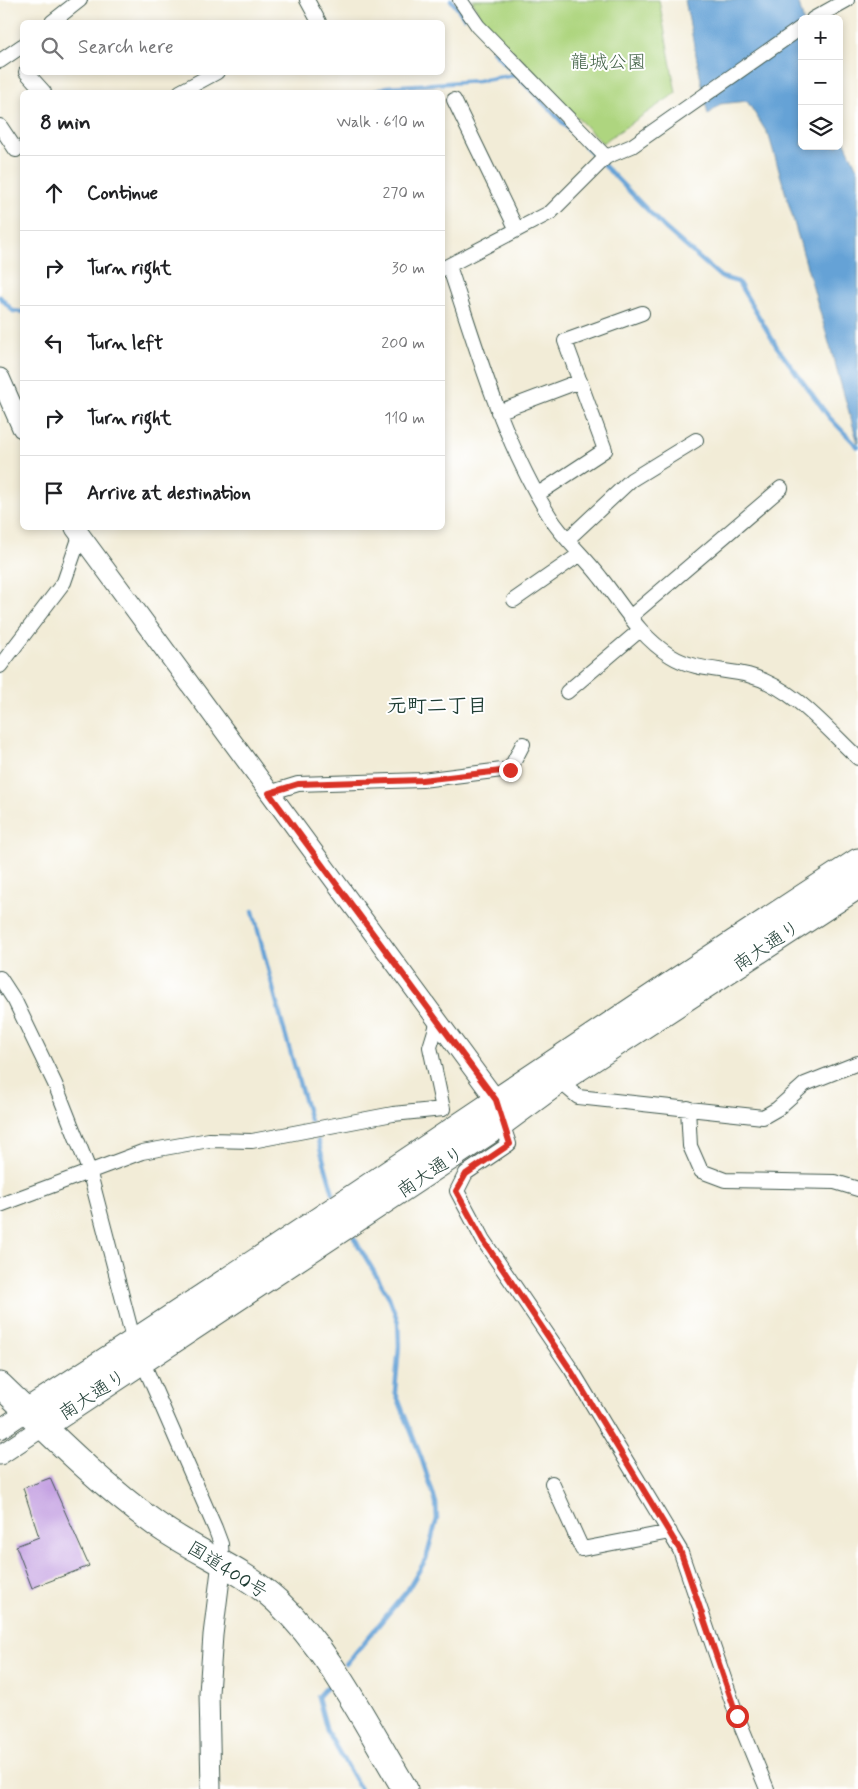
<!DOCTYPE html>
<meta charset="utf-8">
<style>
body{margin:0;font-family:Mynerve,"Klee One",sans-serif;background:#f2f2f2;color:#202124}
.controls{position:absolute;right:15px;top:15px;display:grid;overflow:hidden;border-radius:8px;box-shadow:0 2px 8px #0003}
.controls button{width:45px;height:45px;display:grid;place-items:center;padding:0;border:0;border-bottom:1px solid #e0e0e0;background:#fff;color:#202124;font:25px sans-serif}
.stop{position:absolute;width:15px;height:15px;margin:-11px;border:4px solid #d93025;border-radius:50%;background:#fff}
.stop.end{background:#d93025;border-color:#fff;box-shadow:0 1px 5px #0008}
.list{margin:0;padding:0;list-style:none}
h2{display:flex;justify-content:space-between;align-items:center;height:65px;margin:0;padding:0 20px;font-size:21px}
h2 small{font-size:16px;font-weight:400;color:#757577}
.list li{display:grid;grid-template-columns:32px 1fr auto;gap:15px;align-items:center;box-sizing:border-box;height:75px;padding:0 20px;border-top:1px solid #e0e0e0}
.list b{display:block;font-size:19px;white-space:nowrap}
.list em{font-size:16px;font-style:normal;color:#757577}
.icon{flex:none;width:28px;height:28px;fill:none;stroke:currentColor;stroke-width:2;stroke-linecap:round;stroke-linejoin:round}
.map{position:relative;flex:none;width:858px;height:1789px;overflow:hidden}
.search{position:absolute;background:#fff;box-shadow:0 2px 8px #0003;left:20px;top:20px;width:425px;height:55px;display:flex;align-items:center;gap:12px;box-sizing:border-box;padding:0 18px;border-radius:8px;color:#757577;font-size:19px}
.panel{position:absolute;background:#fff;box-shadow:0 2px 8px #0003;left:20px;top:90px;width:425px;height:440px;border-radius:8px}
.map>svg:first-child{display:block}
.green{fill:#aed57f;stroke:#66895a}
.water{fill:#65a2d6;stroke:#427085}
.lines{fill:none;stroke-linecap:round;stroke-linejoin:round}
.stream{stroke:#65a2d6;stroke-width:4.5}
.building{fill:#c5a2e2}
.street-casing{stroke:#3f574c;stroke-width:16}
.secondary-casing{stroke:#3f574c;stroke-width:21}
.highway-casing{stroke:#3f574c;stroke-width:27}
.street{stroke:#fff;stroke-width:14}
.secondary{stroke:#fff;stroke-width:19}
.highway{stroke:#fff;stroke-width:25}
.route{stroke:#d93025;stroke-width:6}
.labels{text-anchor:middle;stroke-width:4;stroke-linejoin:round;paint-order:stroke}
.park-label{font-size:19px;fill:#436347;stroke:#fff}
.street-label{font-size:19px;fill:#1f3d34;stroke:#fff}
.neighbourhood-label{font-size:20px;font-weight:bold;fill:#1f3d34;stroke:#fff}
</style>
<div class="map">
<svg width="858" height="1789" viewBox="0 0 858 1789">
<rect width="100%" height="100%" fill="#fff"/>
<filter id="ink" filterUnits="userSpaceOnUse"><feTurbulence type="fractalNoise" baseFrequency=".02" numOctaves="2"/><feDisplacementMap in="SourceGraphic" scale="10" xChannelSelector="R" yChannelSelector="G"/><feConvolveMatrix kernelMatrix="1 2 1 2 8 2 1 2 1" color-interpolation-filters="sRGB"/></filter>
<filter id="wash" filterUnits="userSpaceOnUse"><feTurbulence type="fractalNoise" baseFrequency=".0096" numOctaves="4" result="noise"/><feDisplacementMap in="SourceGraphic" scale="20" xChannelSelector="R" yChannelSelector="G"/><feGaussianBlur stdDeviation="1.12" result="paint"/><feColorMatrix in="noise" values="0 0 0 0 0 0 0 0 0 0 0 0 0 0 0 0 0 1.4 0 .05"/><feComposite in="paint" operator="in"/></filter>
<g filter="url(#wash)">
<rect width="100%" height="100%" fill="#f2ecd7"/>
<path class="green" d="M472 0H659L676 93 602 143 481 18Z"/>
<path class="water" d="M685 0H798L803 19 802 146H839V129L858 171V443L769 136 747 101 720 104 708 115Z"/>
<g class="lines">
<path class="stream" d="M451 0 464 17
M493 51 665 228 721 277 738 282 777 347 829 417 858 447
M373 92 387 87 478 81 515 75
M0 297 13 311 22 312
M253 911 282 1023 310 1120
M318 1141 333 1193
M346 1664 407 1591 426 1559 437 1519 436 1503 421 1457 395 1391 399 1346 398 1322 389 1297 354 1238
M327 1687 318 1697 327 1731 360 1789"/>
</g>
<g id="blocks">
<path class="building" d="M50 1478 89 1566 32 1588 16 1546 39 1537 23 1488Z"/>
</g>
</g>
<g filter="url(#ink)">
<use href="#blocks" fill-opacity="0" stroke="#3f574c" stroke-width="1"/>
<g class="lines">
<g class="street-casing">
<path id="street" d="M307 0 319 22
M460 0 478 26 606 157
M813 19 847 0
M52 22 80 0
M0 61 22 46
M26 72 44 92
M180 92 217 72
M454 100 517 230
M0 126 16 150
M449 266C478 352 503 443 552 520 566 541 586 558 601 578 623 606 640 637 671 656 693 670 723 669 748 675 793 687 825 727 858 758
M442 269 551 212 606 157 632 146 802 27
M498 412 580 381
M538 494 605 450 565 341 642 313
M568 539 631 480 696 440
M514 600 580 554
M630 617 781 488
M0 666 64 582 80 536
M567 692 640 630
M269 793 298 784 422 780 510 769 523 744
M0 978 15 1001 55 1084 89 1170 134 1342 215 1528 221 1544 222 1562
M559 1081 578 1097 763 1117 777 1109 805 1084 858 1063
M688 1108 690 1146 701 1171 725 1180 835 1182 858 1189
M502 1123 509 1144 466 1173 457 1191 483 1240 571 1369 680 1550 737 1716 767 1789
M0 1205 142 1152 209 1140 252 1141 393 1114 443 1109 430 1047 438 1021
M552 1483 582 1549 670 1532"/>
</g>
<g class="secondary-casing">
<path id="secondary" d="M0 378 22 428
M75 528 496 1100 500 1114
M0 1429 27 1411
M0 1455 44 1426
M211 1789 209 1693 213 1635 222 1562"/>
</g>
<g class="highway-casing">
<path id="highway" d="M0 1385C50 1433 99 1483 156 1524 195 1552 241 1568 277 1601 332 1653 366 1725 405 1789
M27 1411C307 1232 579 1042 858 861
M44 1426 502 1123 559 1081 858 886"/>
</g>
<use href="#street" class="street"/>
<use href="#secondary" class="secondary"/>
<use href="#highway" class="highway"/>
</g>
</g>
<g class="lines" filter="url(#ink)">
<path class="route" d="M510 770 422 780 298 784 269 793 496 1100 510 1144 466 1174 456 1191 483 1240 570 1369 680 1550 737 1716"/>
</g>
<g class="labels">
<g class="park-label">
<text x="608" y="68">龍城公園</text>
</g>
<g class="street-label">
<text transform="translate(766 945) rotate(-34)" y="7">南大通り</text>
<text transform="translate(430 1171) rotate(-34)" y="7">南大通り</text>
<text transform="translate(92 1394) rotate(-33)" y="7">南大通り</text>
<text transform="translate(228 1569) rotate(32)" y="7">国道400号</text>
</g>
<g class="neighbourhood-label">
<text x="437" y="712">元町二丁目</text>
</g>
</g>
</svg>
<div class="controls">
<button>+</button>
<button>−</button>
<button><svg class="icon" aria-label="layers" viewBox="0 0 24 24"><path d="M12 4l9 5-9 5-9-5zM3 14l9 5 9-5"/></svg></button>
</div>
<div class="stop" style="left:737px;top:1716px"></div>
<div class="stop end" style="left:510px;top:770px"></div>
<div class="search"><svg class="icon" aria-label="search" viewBox="0 0 24 24"><circle cx="10" cy="10" r="6"/><path d="M15 15l6 6"/></svg>Search here</div>
<section class="panel">
<h2>8 min<small>Walk · 610 m</small></h2>
<ul class="list">
<li><svg class="icon" aria-label="ahead" viewBox="0 0 24 24"><path d="M12 20V5M6 11l6-6 6 6"/></svg><div><b>Continue</b></div><em>270 m</em></li>
<li><svg class="icon" aria-label="right" viewBox="0 0 24 24"><path d="M7 20v-9h11M14 6l5 5-5 5"/></svg><div><b>Turn right</b></div><em>30 m</em></li>
<li><svg class="icon" aria-label="left" viewBox="0 0 24 24"><path d="M17 20v-9H6M10 6l-5 5 5 5"/></svg><div><b>Turn left</b></div><em>200 m</em></li>
<li><svg class="icon" aria-label="right" viewBox="0 0 24 24"><path d="M7 20v-9h11M14 6l5 5-5 5"/></svg><div><b>Turn right</b></div><em>110 m</em></li>
<li><svg class="icon" aria-label="arrive" viewBox="0 0 24 24"><path d="M6 21V4h12l-3 4 3 4H6"/></svg><div><b>Arrive at destination</b></div></li>
</ul>
</section>
</div>
